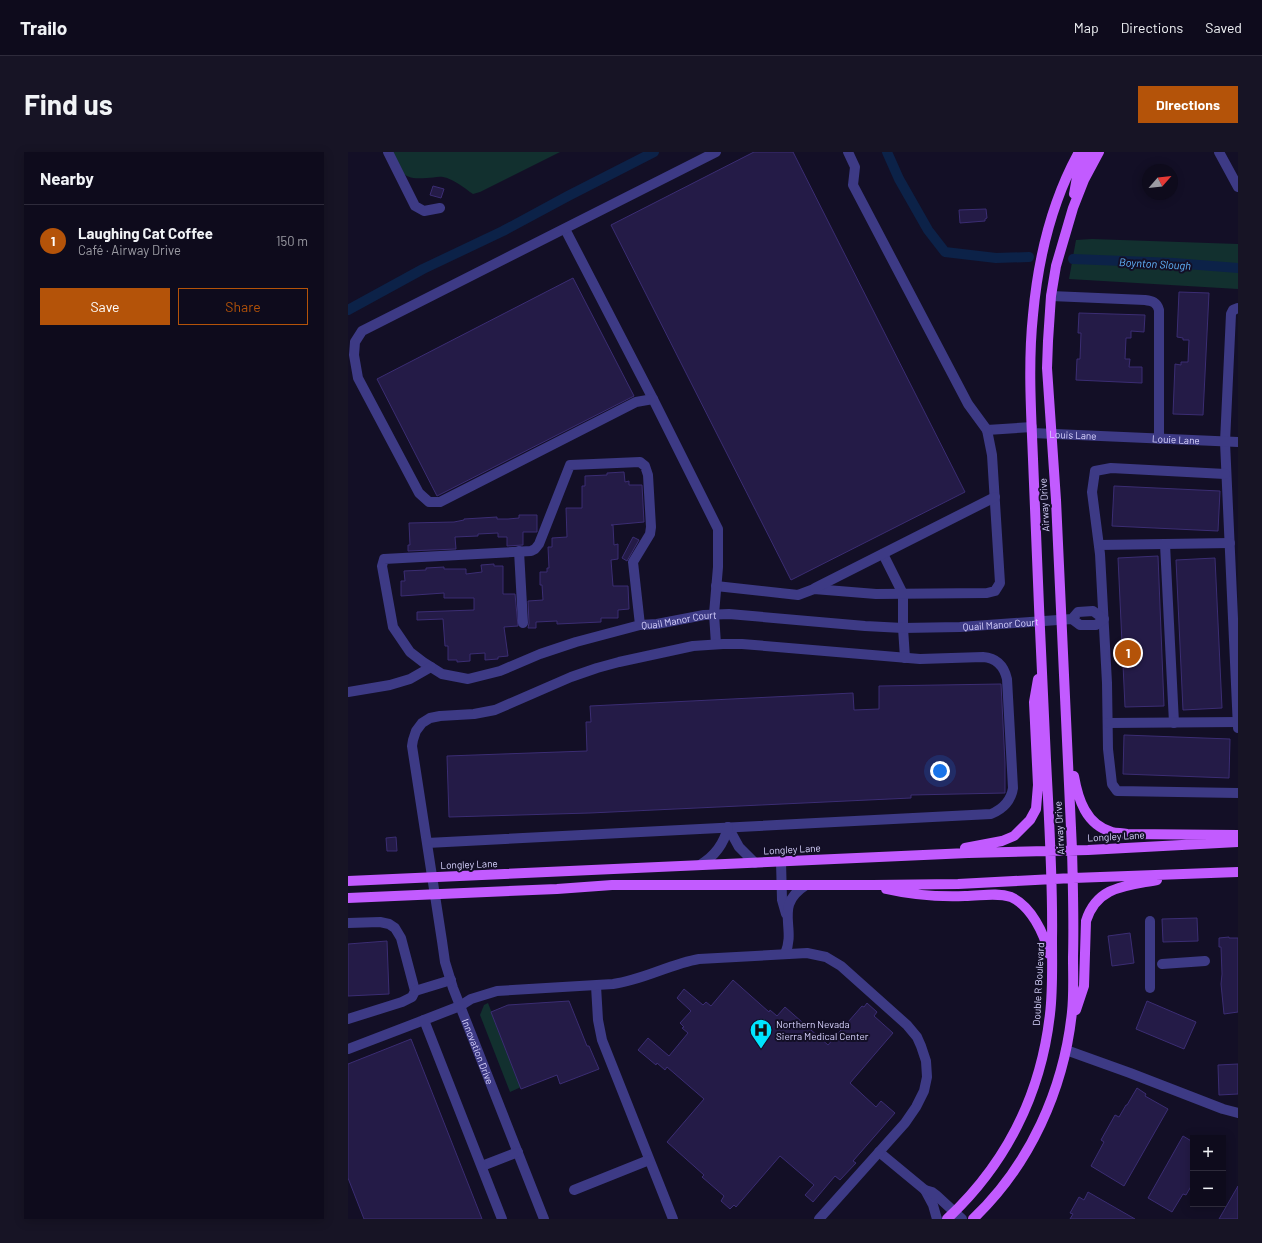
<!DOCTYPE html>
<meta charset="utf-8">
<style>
body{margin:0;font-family:Barlow,sans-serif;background:#171425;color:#f1f3f6}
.controls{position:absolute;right:12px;bottom:12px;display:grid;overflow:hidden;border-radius:0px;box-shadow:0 2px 10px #0003}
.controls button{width:36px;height:36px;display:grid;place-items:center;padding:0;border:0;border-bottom:1px solid #2e2b3b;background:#0e0b1c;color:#f1f3f6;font:20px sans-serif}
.compass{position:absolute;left:794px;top:12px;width:36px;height:36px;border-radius:50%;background:#0e0b1c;box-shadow:0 2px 10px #0003;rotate:62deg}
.you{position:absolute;left:592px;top:619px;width:14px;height:14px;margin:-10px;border:3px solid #fff;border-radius:50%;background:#1a73e8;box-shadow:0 0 0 6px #1a73e833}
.badge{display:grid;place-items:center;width:26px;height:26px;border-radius:50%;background:#b45309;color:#fff;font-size:13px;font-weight:700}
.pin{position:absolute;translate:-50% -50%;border:2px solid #fff;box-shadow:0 1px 4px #0006}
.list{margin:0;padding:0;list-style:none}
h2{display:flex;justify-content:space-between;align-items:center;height:52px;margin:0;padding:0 16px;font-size:17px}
h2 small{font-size:13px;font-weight:400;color:#9b9ba3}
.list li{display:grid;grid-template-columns:26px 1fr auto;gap:12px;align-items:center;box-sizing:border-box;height:72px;padding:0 16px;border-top:1px solid #2e2b3b}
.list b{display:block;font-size:15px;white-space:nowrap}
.list p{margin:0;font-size:13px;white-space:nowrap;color:#9b9ba3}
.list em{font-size:13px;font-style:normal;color:#9b9ba3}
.actions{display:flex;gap:8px;padding:12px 16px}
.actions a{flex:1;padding:9px 0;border:1px solid #b45309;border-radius:0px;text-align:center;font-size:14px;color:#b45309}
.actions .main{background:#b45309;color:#fff}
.map{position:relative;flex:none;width:890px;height:1067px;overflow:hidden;border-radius:0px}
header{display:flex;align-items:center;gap:24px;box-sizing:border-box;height:56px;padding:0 20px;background:#0e0b1c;border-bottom:1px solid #2e2b3b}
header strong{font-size:19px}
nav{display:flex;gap:22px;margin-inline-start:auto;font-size:14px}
.intro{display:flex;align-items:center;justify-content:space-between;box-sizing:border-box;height:96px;padding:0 24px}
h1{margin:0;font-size:28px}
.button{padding:10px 18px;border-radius:0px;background:#b45309;color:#fff;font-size:14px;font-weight:700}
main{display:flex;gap:24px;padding:0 24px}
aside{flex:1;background:#0e0b1c;border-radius:0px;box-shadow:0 2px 10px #0003}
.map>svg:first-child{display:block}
.green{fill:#12302f}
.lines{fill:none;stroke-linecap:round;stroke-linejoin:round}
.canal{stroke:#0c2248;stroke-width:10}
.building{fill:#241b47;stroke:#3b2d73}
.minor{stroke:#3d3a85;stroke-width:10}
.major{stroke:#c25bff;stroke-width:10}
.labels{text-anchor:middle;stroke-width:4;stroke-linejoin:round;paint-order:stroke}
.street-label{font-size:10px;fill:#d9d4ff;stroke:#130f26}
.poi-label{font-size:10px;fill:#d9d4ff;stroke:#130f26;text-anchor:start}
.water-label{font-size:11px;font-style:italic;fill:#62b6ff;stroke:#130f26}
</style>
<header>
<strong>Trailo</strong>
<nav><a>Map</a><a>Directions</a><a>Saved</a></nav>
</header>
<div class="intro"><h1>Find us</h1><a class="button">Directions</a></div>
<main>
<aside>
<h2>Nearby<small></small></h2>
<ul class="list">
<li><span class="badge">1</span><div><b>Laughing Cat Coffee</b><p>Café · Airway Drive</p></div><em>150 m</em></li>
</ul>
<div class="actions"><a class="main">Save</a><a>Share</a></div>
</aside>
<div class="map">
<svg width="890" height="1067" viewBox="0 0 890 1067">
<rect width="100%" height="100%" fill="#130f26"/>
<path class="green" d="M44 0H212L132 40 125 42C116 36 106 27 95 25 90 24 84 26 79 26 53 28 55 21 44 0Z
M744 87 890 92V137L721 127 728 88Z
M140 851 173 935 162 940 132 863 136 853Z"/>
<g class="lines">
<path class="canal" d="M539 0 551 27 580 78 597 100 648 106 681 105
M725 107 826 111 890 116
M0 158 75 117 155 79 220 44 306 0"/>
</g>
<path class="building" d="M406 0H445L617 340 443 428 263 73Z
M85 34 96 37 93 46 82 43Z
M638 57 639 66 637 67V69L612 71 611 58Z
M225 126 286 244 89 344 29 227Z
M831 140 861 141 855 263 825 262 827 212 833 213V210H840L841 188H835V186L829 185Z
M731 161 797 163 796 180 783 179V186H778L777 207H782L781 215H794V231L728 228 729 207H732L733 181H730Z
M276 320 277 330 281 329V333H294L296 370 263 373H265L266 393 270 392V407L263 408 265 434H280L281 457 270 458V466H253V470L209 472V469L188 470V476H180L181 471 180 449 195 448 194 433H192V420H199V416H201L200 395H204V386L219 385 218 356H234V334H237V324L259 323V321Z
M766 334 872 339 870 379 764 374Z
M171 363H189V380H175V393L159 394V385H150V381L130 382V384L107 385 108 397 60 399V393H62L61 371 106 370 116 368V367L149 365V367H160L171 366Z
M285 385 291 388 279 409 274 406Z
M810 404 816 554 777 555 770 406Z
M867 406 874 556 835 558 828 408Z
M146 412V414H155V442H167L170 474 156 475 160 504 150 505V507L137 508V501L122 502V509L109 510V508H100V494H97L95 467 69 468V460L126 458V446H96V441L53 444V429H57L56 419 78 418V416L96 415V417H118V422L134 420 133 413Z
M653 532 657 611V641L563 643V646L242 661 101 665 99 604 239 599 238 570H243L242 554 505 541 506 558 531 557V534Z
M776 583 882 587 881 626 775 622Z
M48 685 49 699H39L38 686Z
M849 766 850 789 815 790 814 767Z
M782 781 786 811 764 814 760 784Z
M881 785V786H890V860L876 862 873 832 874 822 873 795H871V786Z
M39 789 41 842 0 844V792Z
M385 828 421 860 422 858 429 864 437 855 480 893 514 854 516 855 519 851 529 860 526 864 545 881 502 931 528 955 533 949 547 961 505 1009 508 1011 492 1028 487 1024 465 1050 457 1043 466 1033 432 1004 388 1055 386 1053 382 1057 373 1049 376 1044 354 1025 356 1023 319 990 356 947 319 915 317 918 309 911 308 913 290 898 300 886 321 904 340 881 334 876 336 875 332 871 343 859 329 846 336 837 355 853 358 850 363 854Z
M221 849 239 894H241L251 917 212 932 209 923 173 937 143 860 160 853Z
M799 849 848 870 836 897 788 877Z
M63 887 134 1067H16L0 1026V912Z
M890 912V942L871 943 870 913Z
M789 936 798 942 797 944 820 957 776 1034 743 1014 756 990 753 988 767 963 771 965 778 953H779Z
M835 984 845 990V1031L838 1043 835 1042 824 1060 800 1046Z
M890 1034V1067H871Z
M740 1040 787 1067H722L725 1062 722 1061 731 1045 736 1048Z"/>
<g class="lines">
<g class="minor">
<path d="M40 0 67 54 76 59 92 56"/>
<path d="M500 0 507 15 505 33 620 252 639 278 684 275"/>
<path d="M871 0 890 35"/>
<path d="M217 77 305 247"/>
<path d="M703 144 797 148C804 149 809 150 811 158V287"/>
<path d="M890 156 885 158 883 162 877 290 890 576"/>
<path id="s1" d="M684 281 890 290"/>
<path d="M877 322 763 316 747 319 744 340 752 402 759 531 760 597 764 632 769 639 890 641"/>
<path d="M817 392 826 571"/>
<path d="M751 393 882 391"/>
<path d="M171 399 175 471"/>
<path d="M535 402 555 442V476L557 506"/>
<path d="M368 434 450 443 466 437 528 442 639 441 647 439 652 431 644 303 639 278"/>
<path d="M467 436 647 345"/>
<path id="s2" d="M292 473 285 410 302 382 303 375 300 323 297 314 292 310 222 313 191 392 187 397 183 399 36 407 34 414 45 475 62 500 75 510 94 522 120 527 152 519 192 502 228 490 292 473 309 472 356 463 381 462 517 474 555 476 612 475 724 467 732 473H748L756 467 745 459 730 460 724 467"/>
<path d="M368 492 366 462 370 415V377L305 247 288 250 92 350H81L71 341 10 226 6 203 7 190 14 179 368 0"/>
<path d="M0 540 42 533 62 527 83 515"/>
<path d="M760 571 890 570"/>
<path d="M380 675 391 695 407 711"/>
<path id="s3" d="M79 691 643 662C655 657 663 649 665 636L659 527C656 514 649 506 635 505L572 507 394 492H375L345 494 271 510 249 516 223 525 147 558 126 562 92 564 82 566 74 571 68 579 65 588 64 594 94 789 97 810 105 836 196 1067"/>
<path d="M433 709 434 748 438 762"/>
<path d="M352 713C367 704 376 692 380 675"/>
<path d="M802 769V836"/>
<path d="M0 771 32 770 41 772 47 776 53 786 67 839 64 845 54 850 0 867"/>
<path d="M437 802C449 775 425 754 458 733"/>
<path d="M814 812 857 809"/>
<path d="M248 834 250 868 254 888 325 1067"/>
<path d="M67 839 103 828"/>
<path d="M0 897 76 868"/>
<path d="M718 898 782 921 875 957 890 961"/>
<path d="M531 1000 577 1038 585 1053 589 1067"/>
<path d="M134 1014 170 1000"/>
<path d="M226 1038 301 1008"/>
<path d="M577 1038 584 1040 588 1043 614 1067"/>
<path d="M154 1067 76 868 112 854 123 847 149 839 265 832C295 828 322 812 351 807L459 801 478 805 493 814 559 873 569 885 573 894 578 909 579 925 576 939 568 955 557 971 471 1067"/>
</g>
<path class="major" d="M726 42 729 25 741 0
M726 624C730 647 738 673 764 680 768 681 774 681 779 682L890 683
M617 696 654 689 666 684 682 668 688 657 690 633 686 550 690 527
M0 729 620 701 740 698 890 690
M538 737C564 743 590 745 617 744 632 744 649 740 663 745 683 754 696 781 701 802
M0 746 209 737 264 733H525L610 732 725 726 890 720
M728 858 736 834 738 769C749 734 778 734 809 728
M599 1067C658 1012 693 942 702 862 705 837 704 812 704 787 705 727 701 668 698 608 693 508 689 407 685 307 683 259 680 211 685 163 690 108 704 49 731 0
M625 1067C682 1013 716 937 724 860 726 842 725 823 725 805 726 769 725 734 724 698L708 348 699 216 700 189 703 144 708 114 725 56 736 28 751 0"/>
</g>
<defs>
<g id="hospital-pin" transform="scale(1.15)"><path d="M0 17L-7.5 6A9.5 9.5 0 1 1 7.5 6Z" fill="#00e5ff" stroke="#130f26"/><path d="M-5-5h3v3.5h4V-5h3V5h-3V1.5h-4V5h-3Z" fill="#111"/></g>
</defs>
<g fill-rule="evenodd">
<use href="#hospital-pin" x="413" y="878"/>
</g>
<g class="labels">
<g class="street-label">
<text dy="4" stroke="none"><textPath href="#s1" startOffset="41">Louis Lane</textPath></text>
<text dy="4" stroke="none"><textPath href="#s1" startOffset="144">Louie Lane</textPath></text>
<text transform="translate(696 353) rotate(-93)" y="4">Airway Drive</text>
<text dy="4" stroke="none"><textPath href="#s2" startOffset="869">Quail Manor Court</textPath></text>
<text dy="4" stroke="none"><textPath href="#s2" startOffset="1192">Quail Manor Court</textPath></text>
<text transform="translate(711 676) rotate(-93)" y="4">Airway Drive</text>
<text transform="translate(768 684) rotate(-3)" y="4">Longley Lane</text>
<text transform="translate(444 697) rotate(-3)" y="4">Longley Lane</text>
<text transform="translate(121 712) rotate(-2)" y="4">Longley Lane</text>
<text transform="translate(690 832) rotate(-87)" y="4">Double R Boulevard</text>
<text dy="4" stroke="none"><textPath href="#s3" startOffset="1659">Innovation Drive</textPath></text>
</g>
<g class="poi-label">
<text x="428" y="876">Northern Nevada<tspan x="428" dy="12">Sierra Medical Center</tspan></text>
</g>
<g class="water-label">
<text transform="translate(807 112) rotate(3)" y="4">Boynton Slough</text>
</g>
</g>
</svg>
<div class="controls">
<button>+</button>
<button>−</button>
</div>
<svg class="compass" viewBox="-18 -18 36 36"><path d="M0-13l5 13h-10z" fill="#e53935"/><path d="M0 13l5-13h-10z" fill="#9b9ba3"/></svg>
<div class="you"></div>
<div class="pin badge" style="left:780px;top:501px">1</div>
</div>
</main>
